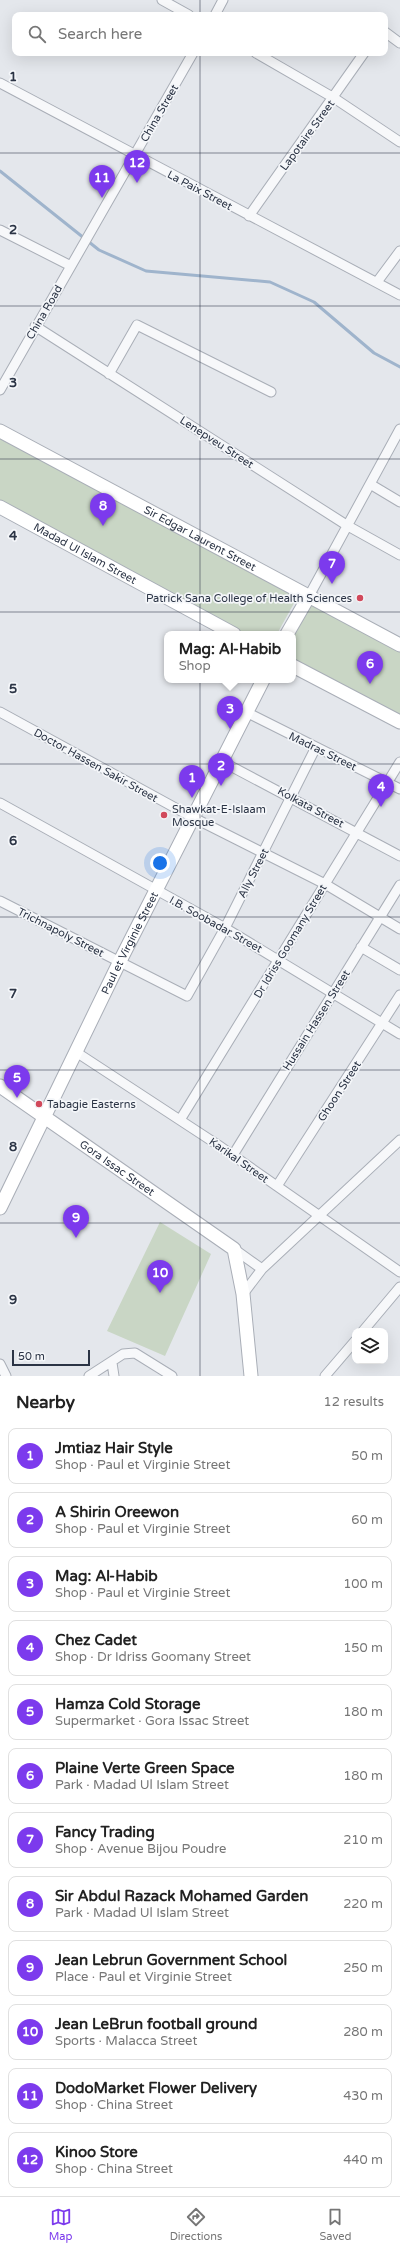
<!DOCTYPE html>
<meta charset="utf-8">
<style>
body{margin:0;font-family:"Varela Round",sans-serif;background:#f6f6f6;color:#222}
.controls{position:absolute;right:12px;bottom:12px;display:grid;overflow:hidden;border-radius:8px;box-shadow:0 4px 16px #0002}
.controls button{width:36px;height:36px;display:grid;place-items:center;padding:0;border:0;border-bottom:1px solid #e0e0e0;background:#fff;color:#222;font:20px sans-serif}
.scale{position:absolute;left:12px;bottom:10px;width:78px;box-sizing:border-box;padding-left:4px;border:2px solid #2b3445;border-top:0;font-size:11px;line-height:14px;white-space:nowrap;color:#2b3445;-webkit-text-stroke:3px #f4f6f9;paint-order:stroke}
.you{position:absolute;left:160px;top:863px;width:14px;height:14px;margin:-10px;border:3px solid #fff;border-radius:50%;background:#1a73e8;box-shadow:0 0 0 6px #1a73e833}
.badge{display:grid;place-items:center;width:26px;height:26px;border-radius:50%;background:#7c3aed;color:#fff;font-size:13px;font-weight:700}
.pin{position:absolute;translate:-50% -33px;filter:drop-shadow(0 1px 2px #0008)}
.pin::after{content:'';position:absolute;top:21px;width:14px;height:12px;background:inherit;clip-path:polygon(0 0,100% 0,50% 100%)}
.popup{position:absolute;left:164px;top:631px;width:132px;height:52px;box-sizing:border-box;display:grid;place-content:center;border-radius:8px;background:#fff;filter:drop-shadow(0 1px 3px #0005);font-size:13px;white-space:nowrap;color:#767676}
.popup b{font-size:15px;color:#222}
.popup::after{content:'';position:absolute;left:50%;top:100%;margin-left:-8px;border:8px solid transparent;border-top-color:#fff}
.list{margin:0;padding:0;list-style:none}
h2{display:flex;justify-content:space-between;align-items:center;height:52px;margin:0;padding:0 16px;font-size:17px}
h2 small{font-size:13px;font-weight:400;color:#767676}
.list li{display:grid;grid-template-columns:26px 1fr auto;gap:12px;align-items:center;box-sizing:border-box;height:56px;margin:0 8px 8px;padding:0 8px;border:1px solid #e0e0e0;border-radius:8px}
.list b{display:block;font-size:15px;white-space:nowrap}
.list p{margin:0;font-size:13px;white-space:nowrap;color:#767676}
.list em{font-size:13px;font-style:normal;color:#767676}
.icon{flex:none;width:22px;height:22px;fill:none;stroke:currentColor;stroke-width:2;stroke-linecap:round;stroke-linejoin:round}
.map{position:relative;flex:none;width:400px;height:1376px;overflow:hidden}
.search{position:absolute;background:#fff;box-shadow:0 4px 16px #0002;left:12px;right:12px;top:12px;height:44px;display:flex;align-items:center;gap:10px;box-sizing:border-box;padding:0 14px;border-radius:8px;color:#767676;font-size:15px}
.sheet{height:820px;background:#fff}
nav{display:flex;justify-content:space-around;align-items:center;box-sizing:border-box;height:56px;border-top:1px solid #e0e0e0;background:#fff;font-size:11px;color:#767676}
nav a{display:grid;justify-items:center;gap:2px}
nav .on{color:#7c3aed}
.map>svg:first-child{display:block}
.green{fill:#c9d6c5}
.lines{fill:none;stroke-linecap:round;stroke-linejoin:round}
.stream{stroke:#9fb4cc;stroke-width:3}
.street-casing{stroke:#a9aeb7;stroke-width:11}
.secondary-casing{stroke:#a9aeb7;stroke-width:15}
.street{stroke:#f7f8fa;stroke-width:9}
.secondary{stroke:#fff;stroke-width:13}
.grid{fill:none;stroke:#2b3445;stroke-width:1;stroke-opacity:0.55}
.poi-dot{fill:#d1495b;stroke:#f4f6f9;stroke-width:1.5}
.labels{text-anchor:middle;stroke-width:3.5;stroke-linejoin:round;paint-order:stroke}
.street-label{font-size:11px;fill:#2b3445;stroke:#f4f6f9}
.poi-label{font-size:11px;fill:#2b3445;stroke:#f4f6f9;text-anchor:start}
.grid-label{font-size:13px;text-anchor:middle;font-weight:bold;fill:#2b3445;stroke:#f4f6f9;stroke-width:3.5;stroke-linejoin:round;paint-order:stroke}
</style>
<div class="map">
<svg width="400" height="1376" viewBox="0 0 400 1376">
<rect width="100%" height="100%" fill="#e4e7ec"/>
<path class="green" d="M0 439 298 596 277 634H240L0 503Z
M309 598 400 648V717L293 659V634Z
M160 1222 211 1254 165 1356 107 1331Z"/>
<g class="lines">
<path class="stream" d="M0 171 99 250 146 271 270 282 314 302 374 353 400 367"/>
<g class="street-casing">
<path id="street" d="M162 0 189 15
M215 15 223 0
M385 32 400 43
M256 53 334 98 400 142
M0 83 400 295
M249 216 364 53
M0 230 71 266
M377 282 400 251
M35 326 348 526 400 555
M109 374 137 325 271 392
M0 390 193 53
M370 484 400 502
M309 596 400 429
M0 712 192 817 325 884 400 929
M246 712 400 789
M221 761 400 856
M0 803 225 928 400 1034
M0 901 187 996 225 928 316 747
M361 947 400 970
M76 1052 218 1145 400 1272
M180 1120 400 762
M233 1155 400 885
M277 1186 400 995
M234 1249 262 1269
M243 1294 262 1269 400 1140
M363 1331 400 1287
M112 1363 114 1376
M0 1364 6 1376
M89 1376 123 1354 135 1353 172 1376
M325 1376 355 1341"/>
</g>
<g class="secondary-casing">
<g id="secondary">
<path id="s1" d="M0 431 400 645"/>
<path id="s2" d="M0 507 234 634"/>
<path d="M287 634 309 596"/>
<path d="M293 666 400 722"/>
<path id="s3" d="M0 1086 234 1249 243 1294 251 1376"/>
<path id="s4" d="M0 1208 120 961 263 680"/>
</g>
</g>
<use href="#street" class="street"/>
<use href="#secondary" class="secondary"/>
</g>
<path class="grid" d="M200 0V15M200 53V1376M0 153H400M0 306H400M0 459H400M0 612H400M0 764H400M0 917H400M0 1070H400M0 1223H400"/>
<g class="poi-dot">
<circle cx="360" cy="598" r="4"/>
<circle cx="164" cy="815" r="4"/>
<circle cx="39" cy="1104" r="4"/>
</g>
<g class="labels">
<g class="street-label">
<text transform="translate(159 113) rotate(-60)" y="4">China Street</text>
<text transform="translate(307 135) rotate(-54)" y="4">Lapotaire Street</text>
<text transform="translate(200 190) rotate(28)" y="4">La Paix Street</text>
<text transform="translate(44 312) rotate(-60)" y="4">China Road</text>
<text transform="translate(217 442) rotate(33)" y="4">Lenepveu Street</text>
<text dy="4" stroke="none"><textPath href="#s1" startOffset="227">Sir Edgar Laurent Street</textPath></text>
<text dy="4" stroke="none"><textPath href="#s2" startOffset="97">Madad Ul Islam Street</textPath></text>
<text transform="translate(323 751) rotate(26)" y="4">Madras Street</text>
<text transform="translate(96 765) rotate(29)" y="4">Doctor Hassen Sakir Street</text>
<text transform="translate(311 807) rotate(28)" y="4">Kolkata Street</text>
<text transform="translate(253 873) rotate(-63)" y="4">Ally Street</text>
<text transform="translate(216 924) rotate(29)" y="4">I.B. Soobadar Street</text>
<text transform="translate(61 932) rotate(27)" y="4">Trichnapoly Street</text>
<text transform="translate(290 941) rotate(-59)" y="4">Dr Idriss Goomany Street</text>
<text dy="4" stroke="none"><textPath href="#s4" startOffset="295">Paul et Virginie Street</textPath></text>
<text transform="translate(316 1020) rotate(-58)" y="4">Hussain Hassen Street</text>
<text transform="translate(339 1091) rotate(-57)" y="4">Ghoon Street</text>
<text transform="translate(239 1160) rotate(35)" y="4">Karikal Street</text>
<text dy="4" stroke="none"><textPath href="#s3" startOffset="143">Gora Issac Street</textPath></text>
</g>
<g class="poi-label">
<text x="352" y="602" text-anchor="end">Patrick Sana College of Health Sciences</text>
<text x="172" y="813">Shawkat-E-Islaam<tspan x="172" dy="13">Mosque</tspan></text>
<text x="47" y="1108">Tabagie Easterns</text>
</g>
</g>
<g class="grid-label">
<text x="13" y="81">1</text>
<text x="13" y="234">2</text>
<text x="13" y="387">3</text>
<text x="13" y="540">4</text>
<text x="13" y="693">5</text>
<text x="13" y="845">6</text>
<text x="13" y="998">7</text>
<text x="13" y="1151">8</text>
<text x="13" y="1304">9</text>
</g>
</svg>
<div class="controls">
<button><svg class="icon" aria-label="layers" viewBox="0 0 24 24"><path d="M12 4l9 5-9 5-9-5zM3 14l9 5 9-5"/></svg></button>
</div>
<div class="scale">50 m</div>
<div class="you"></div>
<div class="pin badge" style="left:192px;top:798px">1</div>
<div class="pin badge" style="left:221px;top:786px">2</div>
<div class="pin badge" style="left:230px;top:729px">3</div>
<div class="popup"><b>Mag: Al-Habib</b>Shop</div>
<div class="pin badge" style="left:381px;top:807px">4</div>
<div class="pin badge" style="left:17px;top:1098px">5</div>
<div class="pin badge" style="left:370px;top:684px">6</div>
<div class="pin badge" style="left:332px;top:584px">7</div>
<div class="pin badge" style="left:103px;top:526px">8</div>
<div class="pin badge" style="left:76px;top:1238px">9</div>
<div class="pin badge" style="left:160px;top:1293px">10</div>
<div class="pin badge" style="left:102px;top:198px">11</div>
<div class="pin badge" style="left:137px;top:183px">12</div>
<div class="search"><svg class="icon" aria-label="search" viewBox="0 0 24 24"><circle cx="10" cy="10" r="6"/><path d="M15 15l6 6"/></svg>Search here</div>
</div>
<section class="sheet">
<h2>Nearby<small>12 results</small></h2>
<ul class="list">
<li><span class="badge">1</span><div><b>Jmtiaz Hair Style</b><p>Shop · Paul et Virginie Street</p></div><em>50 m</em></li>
<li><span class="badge">2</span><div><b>A Shirin Oreewon</b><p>Shop · Paul et Virginie Street</p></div><em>60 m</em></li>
<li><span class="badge">3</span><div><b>Mag: Al-Habib</b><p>Shop · Paul et Virginie Street</p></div><em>100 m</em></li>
<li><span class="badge">4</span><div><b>Chez Cadet</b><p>Shop · Dr Idriss Goomany Street</p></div><em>150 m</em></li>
<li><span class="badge">5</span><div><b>Hamza Cold Storage</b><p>Supermarket · Gora Issac Street</p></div><em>180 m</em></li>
<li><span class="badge">6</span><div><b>Plaine Verte Green Space</b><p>Park · Madad Ul Islam Street</p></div><em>180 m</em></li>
<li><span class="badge">7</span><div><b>Fancy Trading</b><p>Shop · Avenue Bijou Poudre</p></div><em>210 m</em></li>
<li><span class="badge">8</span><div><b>Sir Abdul Razack Mohamed Garden</b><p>Park · Madad Ul Islam Street</p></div><em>220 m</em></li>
<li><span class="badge">9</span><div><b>Jean Lebrun Government School</b><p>Place · Paul et Virginie Street</p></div><em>250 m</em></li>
<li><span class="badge">10</span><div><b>Jean LeBrun football ground</b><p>Sports · Malacca Street</p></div><em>280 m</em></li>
<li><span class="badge">11</span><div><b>DodoMarket Flower Delivery</b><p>Shop · China Street</p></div><em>430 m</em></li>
<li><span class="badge">12</span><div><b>Kinoo Store</b><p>Shop · China Street</p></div><em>440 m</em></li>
</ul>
</section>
<nav>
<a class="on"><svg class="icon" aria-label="map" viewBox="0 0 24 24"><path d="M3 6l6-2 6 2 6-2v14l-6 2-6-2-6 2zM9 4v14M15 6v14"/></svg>Map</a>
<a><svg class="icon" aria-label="directions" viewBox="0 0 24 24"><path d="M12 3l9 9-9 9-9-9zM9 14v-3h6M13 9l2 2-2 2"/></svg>Directions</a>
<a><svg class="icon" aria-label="saved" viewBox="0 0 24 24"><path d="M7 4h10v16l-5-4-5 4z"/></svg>Saved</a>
</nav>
